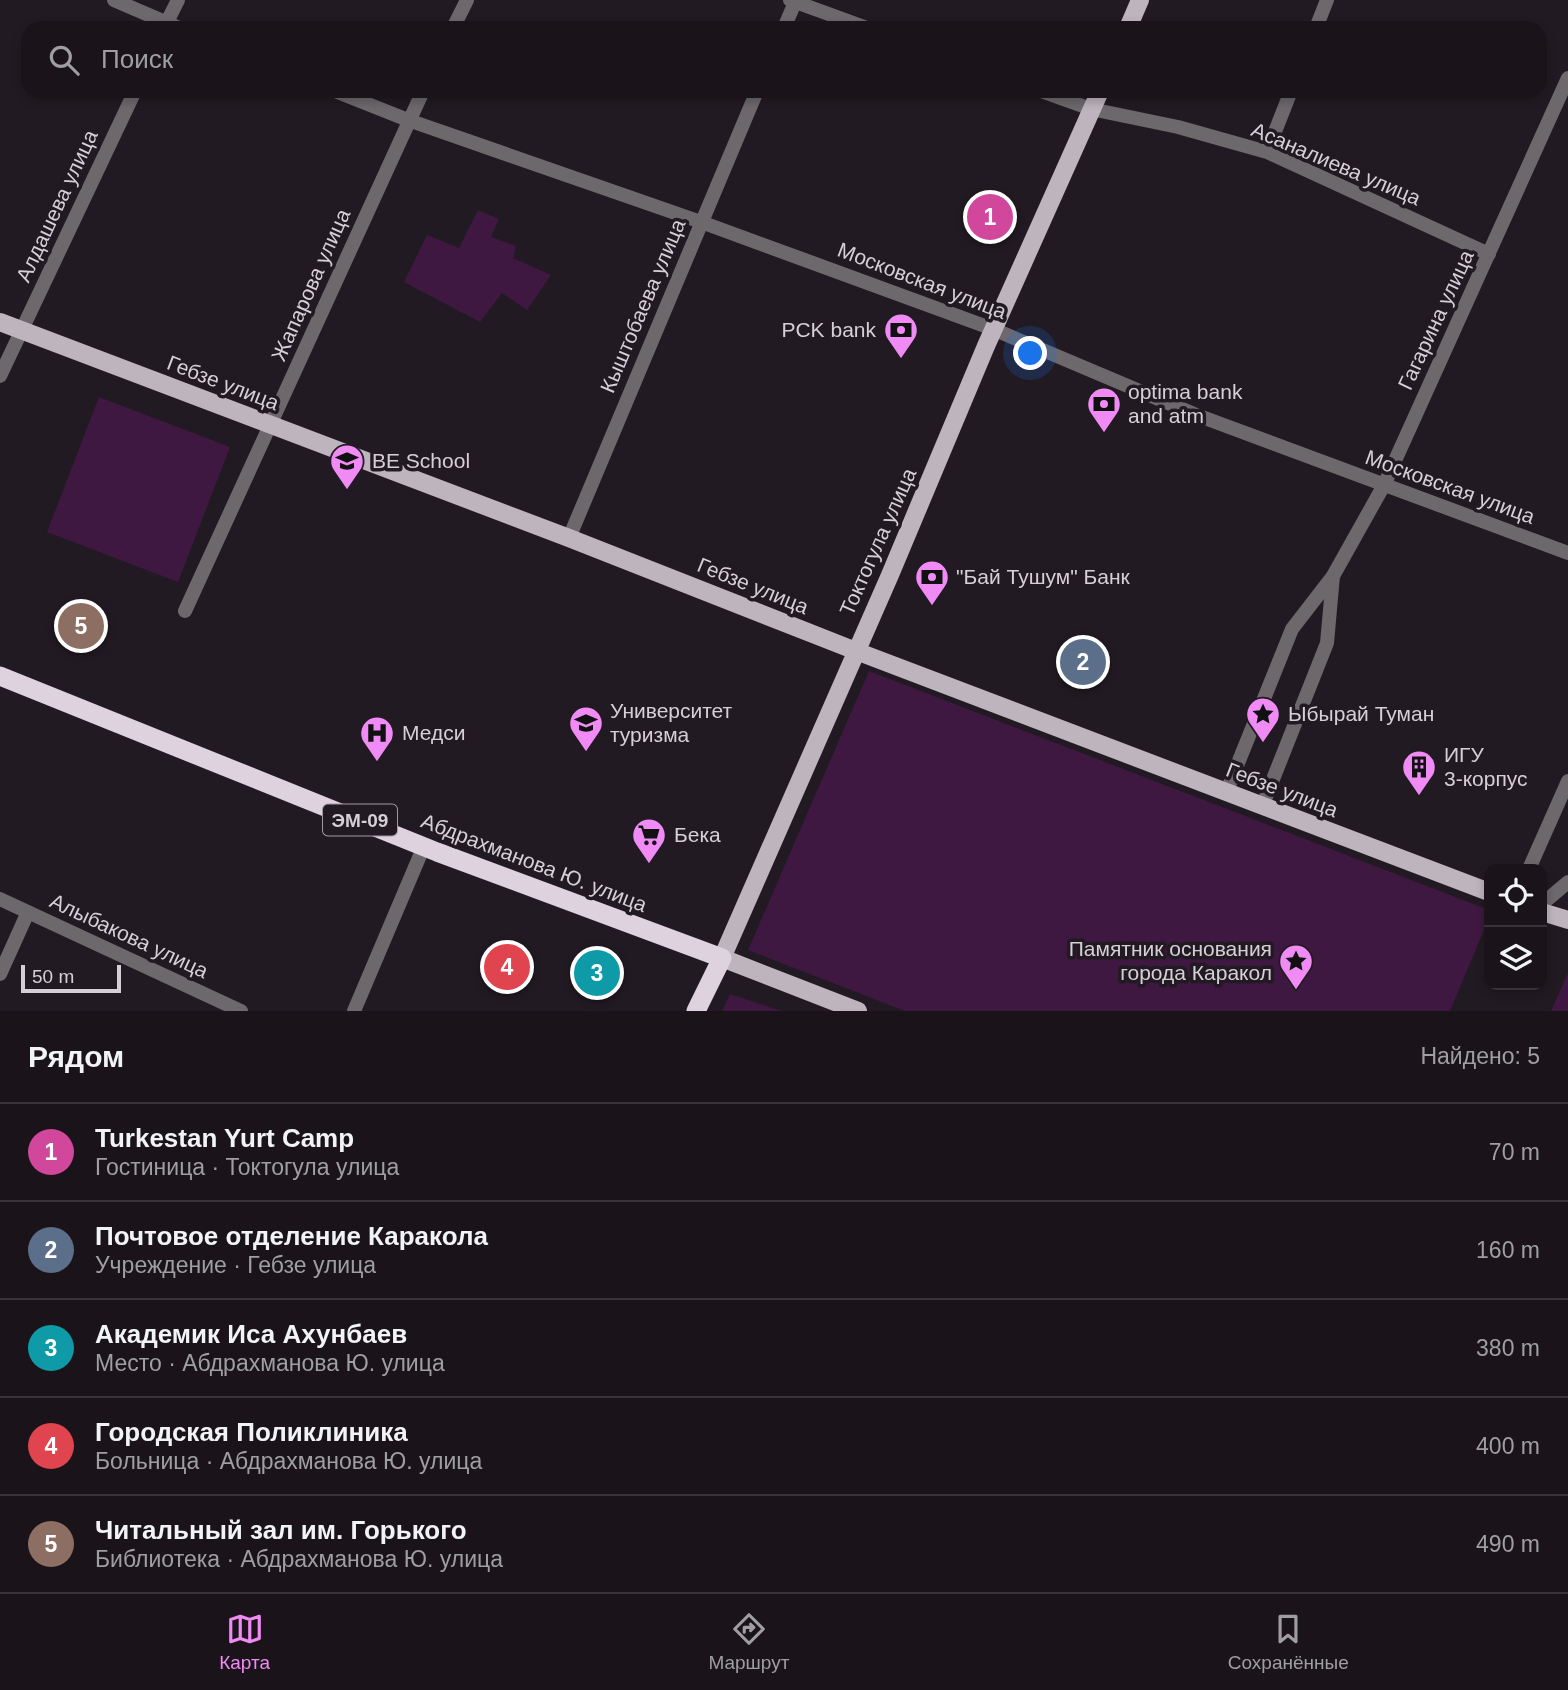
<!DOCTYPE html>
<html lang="ru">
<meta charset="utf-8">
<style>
body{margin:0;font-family:Arial,sans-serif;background:#231d23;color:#f1f3f6}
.controls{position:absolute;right:21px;bottom:21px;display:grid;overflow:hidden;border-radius:14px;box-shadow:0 4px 10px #0003}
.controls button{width:63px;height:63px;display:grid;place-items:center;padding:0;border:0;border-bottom:2px solid #383339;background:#1a141a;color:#f1f3f6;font:35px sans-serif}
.scale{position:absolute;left:21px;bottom:18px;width:100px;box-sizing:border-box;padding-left:7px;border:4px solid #d6d0d6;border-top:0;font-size:19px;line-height:24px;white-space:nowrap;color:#d6d0d6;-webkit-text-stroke:5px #221a22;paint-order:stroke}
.you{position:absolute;left:1031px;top:354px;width:24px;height:24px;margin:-18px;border:5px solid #fff;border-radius:50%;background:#1a73e8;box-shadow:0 0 0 10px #1a73e833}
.badge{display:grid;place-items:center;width:46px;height:46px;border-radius:50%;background:#f08bf5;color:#fff;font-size:23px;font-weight:700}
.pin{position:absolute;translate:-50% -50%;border:4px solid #fff;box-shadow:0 2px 7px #0006}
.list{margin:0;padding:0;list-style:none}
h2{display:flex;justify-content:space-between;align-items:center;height:91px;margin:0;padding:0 28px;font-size:30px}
h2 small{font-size:23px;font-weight:400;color:#9f9ea2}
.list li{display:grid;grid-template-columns:46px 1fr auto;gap:21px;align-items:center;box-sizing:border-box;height:98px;padding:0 28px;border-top:2px solid #383339}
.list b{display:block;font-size:26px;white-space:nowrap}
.list p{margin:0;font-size:23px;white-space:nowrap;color:#9f9ea2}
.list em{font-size:23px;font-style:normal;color:#9f9ea2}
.icon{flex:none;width:38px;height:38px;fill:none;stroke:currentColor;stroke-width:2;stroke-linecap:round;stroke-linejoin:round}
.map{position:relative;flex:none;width:1568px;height:1011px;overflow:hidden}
.search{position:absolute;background:#1a141a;box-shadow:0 4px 10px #0003;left:21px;right:21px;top:21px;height:77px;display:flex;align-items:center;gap:18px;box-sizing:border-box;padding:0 24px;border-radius:21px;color:#9f9ea2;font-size:26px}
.sheet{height:581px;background:#1a141a}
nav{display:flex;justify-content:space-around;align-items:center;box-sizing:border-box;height:98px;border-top:2px solid #383339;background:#1a141a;font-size:19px;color:#9f9ea2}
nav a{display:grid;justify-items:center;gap:4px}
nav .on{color:#f08bf5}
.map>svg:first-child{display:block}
.green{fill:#3e1840}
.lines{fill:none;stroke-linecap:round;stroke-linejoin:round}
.minor{stroke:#6c686c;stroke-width:14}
.major{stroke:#bdb4bd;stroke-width:18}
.highway{stroke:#ddd2dd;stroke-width:19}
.labels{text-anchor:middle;stroke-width:7;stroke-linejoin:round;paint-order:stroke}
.shield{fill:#221a22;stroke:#a099a0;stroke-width:2}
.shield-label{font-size:19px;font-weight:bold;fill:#d6d0d6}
.street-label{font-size:21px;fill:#d6d0d6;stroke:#221a22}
.poi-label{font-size:21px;fill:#d6d0d6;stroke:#221a22;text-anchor:start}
</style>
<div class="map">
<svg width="1568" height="1011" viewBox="0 0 1568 1011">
<rect width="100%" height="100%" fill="#221a22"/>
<path class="green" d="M478 210 499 219 491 237 516 246 513 258 551 275 527 310 502 293 480 322 404 282 427 235 459 248Z
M99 397 230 447 178 582 47 532Z
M869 671 1489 910V918L1450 1011H905L748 950Z
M1568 973V1011H1551Z
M730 994 782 1011H722Z"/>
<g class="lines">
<path class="minor" d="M114 0 179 28
M790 0 867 28
M164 28 178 0
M453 28 467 0
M784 28 796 0
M1316 28 1327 0
M335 91 408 120 701 222 993 329 1194 414 1568 553
M1041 91 1091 109 1178 127 1267 152 1489 254
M1267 152 1291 91
M0 376 135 91
M569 538 757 91
M185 611 423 91
M1226 793 1292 629 1333 576 1384 485 1568 78
M1262 807 1327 643 1333 576
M1529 869 1568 781
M0 899 241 1011
M1542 904 1568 882
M0 974 28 912
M354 1011 424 846"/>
<path class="major" d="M1128 28 1140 0
M0 322 569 538 856 651 1489 892
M1542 912 1568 920
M858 1011 722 958 890 575 986 346 1100 91"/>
<path class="highway" d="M0 676 437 852 722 958 696 1011"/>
</g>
<defs>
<g id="bank-pin" transform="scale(1.75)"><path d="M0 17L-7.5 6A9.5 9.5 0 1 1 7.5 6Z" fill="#f08bf5" stroke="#221a22"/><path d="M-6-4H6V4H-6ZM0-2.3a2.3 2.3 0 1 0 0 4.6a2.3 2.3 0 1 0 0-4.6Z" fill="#111"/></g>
<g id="school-pin" transform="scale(1.75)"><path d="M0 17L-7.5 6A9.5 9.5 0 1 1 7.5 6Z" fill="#f08bf5" stroke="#221a22"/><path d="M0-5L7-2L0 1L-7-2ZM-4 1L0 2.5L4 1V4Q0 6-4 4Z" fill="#111"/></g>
<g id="sight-pin" transform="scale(1.75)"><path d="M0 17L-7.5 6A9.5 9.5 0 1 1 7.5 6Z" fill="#f08bf5" stroke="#221a22"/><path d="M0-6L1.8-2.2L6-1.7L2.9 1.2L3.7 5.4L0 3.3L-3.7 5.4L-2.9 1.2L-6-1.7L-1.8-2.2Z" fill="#111"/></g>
<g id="university-pin" transform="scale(1.75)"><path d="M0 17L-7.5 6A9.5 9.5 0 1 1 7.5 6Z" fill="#f08bf5" stroke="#221a22"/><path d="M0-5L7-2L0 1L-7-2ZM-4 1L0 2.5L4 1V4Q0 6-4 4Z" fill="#111"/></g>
<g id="hospital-pin" transform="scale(1.75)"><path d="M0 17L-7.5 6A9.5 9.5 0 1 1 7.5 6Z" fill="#f08bf5" stroke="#221a22"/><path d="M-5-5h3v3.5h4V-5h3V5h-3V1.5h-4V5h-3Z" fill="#111"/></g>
<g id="building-pin" transform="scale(1.75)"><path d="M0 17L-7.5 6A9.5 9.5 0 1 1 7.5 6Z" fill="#f08bf5" stroke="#221a22"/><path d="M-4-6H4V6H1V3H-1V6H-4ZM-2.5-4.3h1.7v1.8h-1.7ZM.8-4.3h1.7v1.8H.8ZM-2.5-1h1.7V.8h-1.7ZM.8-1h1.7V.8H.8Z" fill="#111"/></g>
<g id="supermarket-pin" transform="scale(1.75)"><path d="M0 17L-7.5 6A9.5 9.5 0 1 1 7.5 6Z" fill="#f08bf5" stroke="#221a22"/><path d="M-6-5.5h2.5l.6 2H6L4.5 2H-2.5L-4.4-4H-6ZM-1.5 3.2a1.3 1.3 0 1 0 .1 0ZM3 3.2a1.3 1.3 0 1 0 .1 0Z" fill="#111"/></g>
</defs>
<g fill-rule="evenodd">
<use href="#bank-pin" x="901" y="330"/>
<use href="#bank-pin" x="1104" y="404"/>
<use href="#school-pin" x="347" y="461"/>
<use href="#bank-pin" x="932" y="577"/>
<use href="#sight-pin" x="1263" y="714"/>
<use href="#university-pin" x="586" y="723"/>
<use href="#hospital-pin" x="377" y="733"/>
<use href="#building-pin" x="1419" y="767"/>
<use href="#supermarket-pin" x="649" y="835"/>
<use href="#sight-pin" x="1296" y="961"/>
</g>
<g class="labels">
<rect class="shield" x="323" y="804.5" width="74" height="31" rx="5"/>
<g class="shield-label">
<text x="360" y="827">ЭМ-09</text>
</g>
<g class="street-label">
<text transform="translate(1336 164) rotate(23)" y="7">Асаналиева улица</text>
<text transform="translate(57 206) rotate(-65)" y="7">Алдашева улица</text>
<text transform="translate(922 281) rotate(21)" y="7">Московская улица</text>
<text transform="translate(311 285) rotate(-66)" y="7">Жапарова улица</text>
<text transform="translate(643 306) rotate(-67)" y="7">Кыштобаева улица</text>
<text transform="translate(1436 320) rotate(-65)" y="7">Гагарина улица</text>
<text transform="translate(223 383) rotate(21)" y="7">Гебзе улица</text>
<text transform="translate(1450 487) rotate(20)" y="7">Московская улица</text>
<text transform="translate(878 542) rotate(-66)" y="7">Токтогула улица</text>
<text transform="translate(753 586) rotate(22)" y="7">Гебзе улица</text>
<text transform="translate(1282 790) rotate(21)" y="7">Гебзе улица</text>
<text transform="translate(534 863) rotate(21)" y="7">Абдрахманова Ю. улица</text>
<text transform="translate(129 936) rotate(25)" y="7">Алыбакова улица</text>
</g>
<g class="poi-label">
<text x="876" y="337" text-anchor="end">PCK bank</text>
<text x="1128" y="399">optima bank<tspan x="1128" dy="24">and atm</tspan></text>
<text x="372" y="468">BE School</text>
<text x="956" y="584">"Бай Тушум" Банк</text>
<text x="610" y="718">Университет<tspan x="610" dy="24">туризма</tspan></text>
<text x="1288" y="721">Ыбырай Туман</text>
<text x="402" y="740">Медси</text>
<text x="1444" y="762">ИГУ<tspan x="1444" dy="24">3-корпус</tspan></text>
<text x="674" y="842">Бека</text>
<text x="1272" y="956" text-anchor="end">Памятник основания<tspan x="1272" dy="24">города Каракол</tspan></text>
</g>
</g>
</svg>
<div class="controls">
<button><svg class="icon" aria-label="locate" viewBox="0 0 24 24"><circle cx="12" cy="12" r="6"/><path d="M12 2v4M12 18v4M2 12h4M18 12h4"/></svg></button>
<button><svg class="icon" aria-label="layers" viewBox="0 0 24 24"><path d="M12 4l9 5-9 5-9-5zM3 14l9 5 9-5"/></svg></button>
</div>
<div class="scale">50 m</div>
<div class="you"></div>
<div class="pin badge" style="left:990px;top:217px;background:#d1479c">1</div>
<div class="pin badge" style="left:1083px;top:662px;background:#5c6f8a">2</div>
<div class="pin badge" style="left:597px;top:973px;background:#0f9aa8">3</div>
<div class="pin badge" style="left:507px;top:967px;background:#e0444e">4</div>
<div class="pin badge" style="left:81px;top:626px;background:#8d6e63">5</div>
<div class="search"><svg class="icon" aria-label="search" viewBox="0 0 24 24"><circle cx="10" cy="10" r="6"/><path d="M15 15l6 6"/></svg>Поиск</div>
</div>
<section class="sheet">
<h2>Рядом<small>Найдено: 5</small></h2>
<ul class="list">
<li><span class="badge" style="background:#d1479c">1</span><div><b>Turkestan Yurt Camp</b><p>Гостиница · Токтогула улица</p></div><em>70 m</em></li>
<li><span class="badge" style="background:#5c6f8a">2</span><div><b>Почтовое отделение Каракола</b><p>Учреждение · Гебзе улица</p></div><em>160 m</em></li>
<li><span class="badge" style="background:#0f9aa8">3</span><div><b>Академик Иса Ахунбаев</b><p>Место · Абдрахманова Ю. улица</p></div><em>380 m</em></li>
<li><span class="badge" style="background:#e0444e">4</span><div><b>Городская Поликлиника</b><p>Больница · Абдрахманова Ю. улица</p></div><em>400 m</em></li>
<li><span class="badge" style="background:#8d6e63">5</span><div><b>Читальный зал им. Горького</b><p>Библиотека · Абдрахманова Ю. улица</p></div><em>490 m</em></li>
</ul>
</section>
<nav>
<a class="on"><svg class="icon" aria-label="map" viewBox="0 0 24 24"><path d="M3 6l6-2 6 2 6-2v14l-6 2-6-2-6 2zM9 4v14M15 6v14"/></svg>Карта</a>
<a><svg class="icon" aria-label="directions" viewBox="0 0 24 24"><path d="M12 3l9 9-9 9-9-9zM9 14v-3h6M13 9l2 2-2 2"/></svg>Маршрут</a>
<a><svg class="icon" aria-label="saved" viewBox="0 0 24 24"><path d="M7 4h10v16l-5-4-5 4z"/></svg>Сохранённые</a>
</nav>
